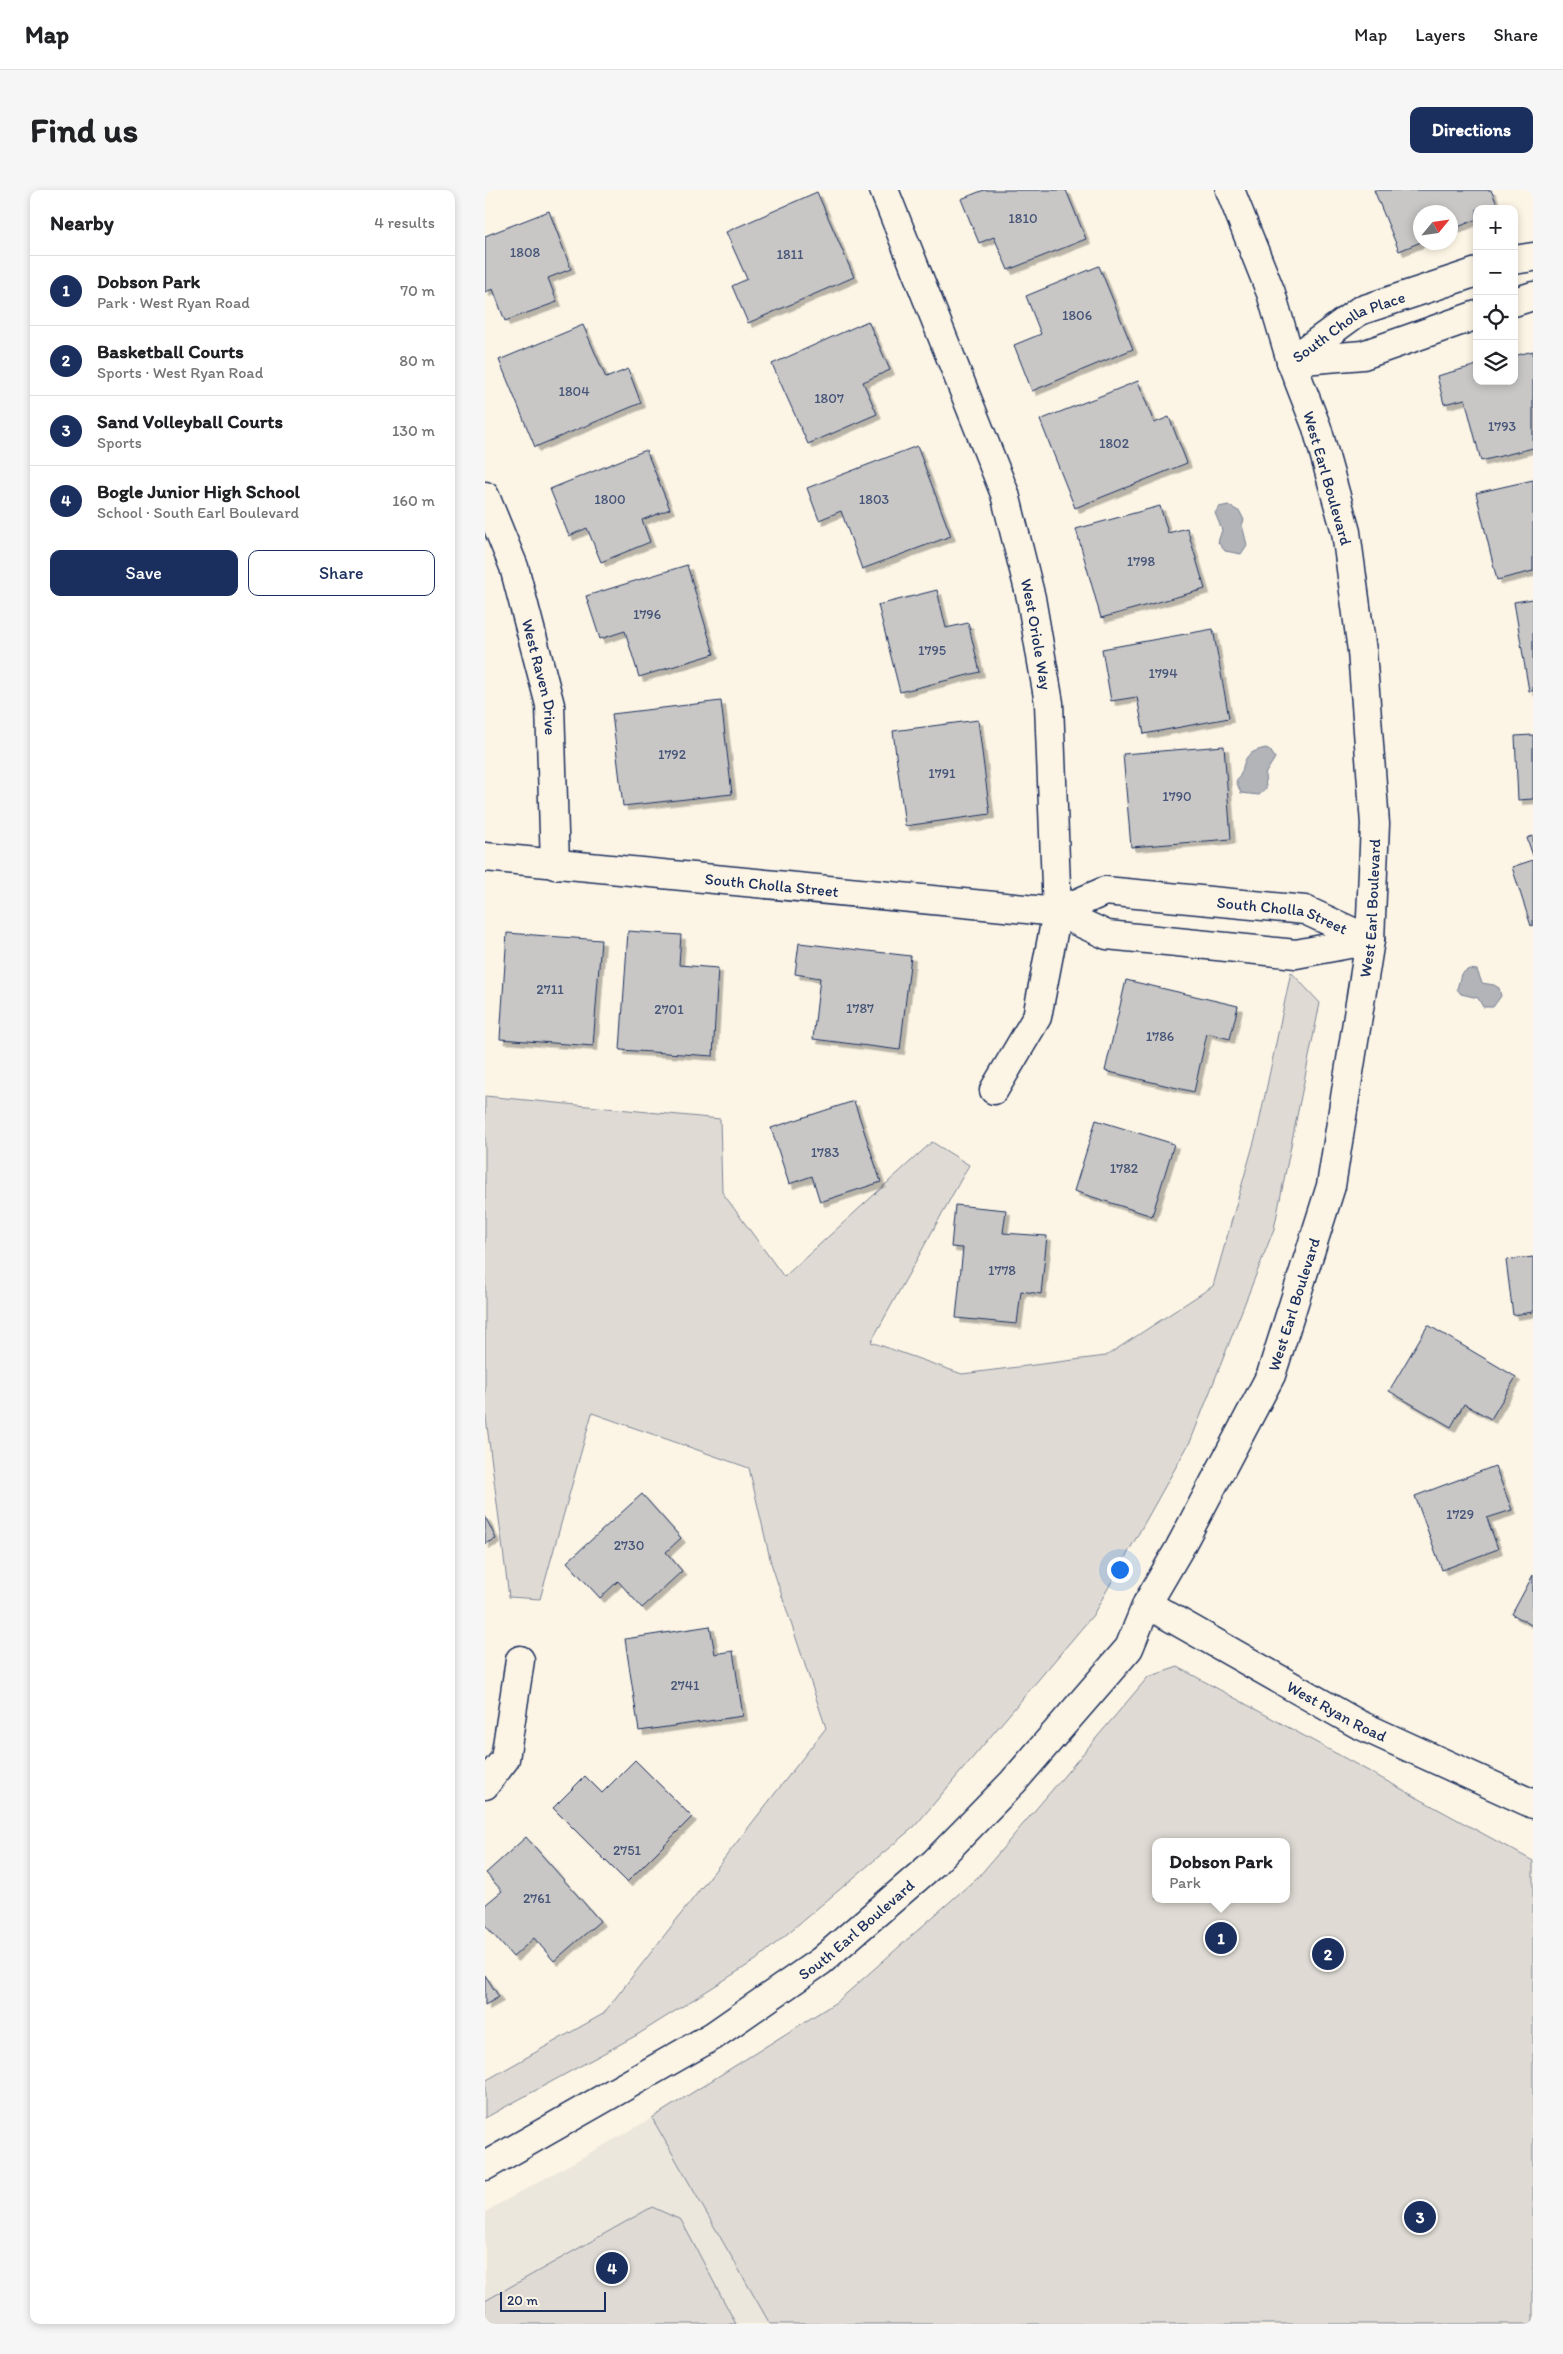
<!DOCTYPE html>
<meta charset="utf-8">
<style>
body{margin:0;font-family:Itim,sans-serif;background:#f6f6f6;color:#202124}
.controls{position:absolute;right:15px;top:15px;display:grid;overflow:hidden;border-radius:10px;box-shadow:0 2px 8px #0003}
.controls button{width:45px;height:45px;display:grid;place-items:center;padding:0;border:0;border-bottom:1px solid #e0e0e0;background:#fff;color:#202124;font:25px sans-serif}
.compass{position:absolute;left:928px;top:15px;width:45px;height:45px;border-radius:50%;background:#fff;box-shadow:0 2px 8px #0003;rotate:61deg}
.scale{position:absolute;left:15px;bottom:12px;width:106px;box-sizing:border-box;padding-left:5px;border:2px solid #1b2f5e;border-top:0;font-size:14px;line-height:18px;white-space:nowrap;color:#1b2f5e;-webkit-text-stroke:4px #fcf5e5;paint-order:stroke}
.you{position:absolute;left:634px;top:1379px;width:18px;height:18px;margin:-12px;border:4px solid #fff;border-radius:50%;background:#1a73e8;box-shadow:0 0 0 8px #1a73e833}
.badge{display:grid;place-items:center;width:32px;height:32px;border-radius:50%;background:#1b2f5e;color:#fff;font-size:16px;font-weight:700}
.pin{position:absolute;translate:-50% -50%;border:2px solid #fff;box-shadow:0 1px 5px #0006}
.popup{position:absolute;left:667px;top:1648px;width:138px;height:65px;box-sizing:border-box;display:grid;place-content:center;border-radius:10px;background:#fff;filter:drop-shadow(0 1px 4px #0005);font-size:16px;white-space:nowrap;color:#757577}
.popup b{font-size:19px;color:#202124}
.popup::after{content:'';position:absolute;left:50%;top:100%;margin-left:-10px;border:10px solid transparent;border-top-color:#fff}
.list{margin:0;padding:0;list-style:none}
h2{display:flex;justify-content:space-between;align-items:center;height:65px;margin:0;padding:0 20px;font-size:21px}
h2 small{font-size:16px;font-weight:400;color:#757577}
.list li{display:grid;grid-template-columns:32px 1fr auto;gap:15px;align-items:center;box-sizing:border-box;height:70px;padding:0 20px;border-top:1px solid #e0e0e0}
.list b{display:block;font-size:19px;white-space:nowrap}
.list p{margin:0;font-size:16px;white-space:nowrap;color:#757577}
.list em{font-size:16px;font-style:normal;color:#757577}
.actions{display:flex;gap:10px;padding:15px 20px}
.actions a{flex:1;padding:11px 0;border:1px solid #1b2f5e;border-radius:10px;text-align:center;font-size:18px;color:#1b2f5e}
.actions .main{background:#1b2f5e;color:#fff}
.icon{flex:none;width:28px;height:28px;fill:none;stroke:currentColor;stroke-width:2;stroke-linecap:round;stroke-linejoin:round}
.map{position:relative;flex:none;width:1048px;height:2134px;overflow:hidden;border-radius:10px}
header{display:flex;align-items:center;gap:30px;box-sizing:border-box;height:70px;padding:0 25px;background:#fff;border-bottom:1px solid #e0e0e0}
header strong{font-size:24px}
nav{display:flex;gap:28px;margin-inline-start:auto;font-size:18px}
.intro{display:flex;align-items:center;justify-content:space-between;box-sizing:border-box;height:120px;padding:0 30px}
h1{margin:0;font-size:35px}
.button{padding:12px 22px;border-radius:10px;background:#1b2f5e;color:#fff;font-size:18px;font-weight:700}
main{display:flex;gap:30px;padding:0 30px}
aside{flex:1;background:#fff;border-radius:10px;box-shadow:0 2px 8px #0003}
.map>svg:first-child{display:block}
.built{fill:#ece7dc}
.green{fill:#dfdbd4;stroke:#7d8599;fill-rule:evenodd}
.water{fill:#b2b4b8;stroke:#767f94}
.building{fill:#c8c7c6;stroke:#1b2f5e;filter:url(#shadow)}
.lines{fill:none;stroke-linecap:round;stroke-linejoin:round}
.minor-casing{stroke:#1b2f5e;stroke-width:31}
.tertiary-casing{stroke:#1b2f5e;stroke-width:31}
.minor{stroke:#fcf5e5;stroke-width:28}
.tertiary{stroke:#fcf5e5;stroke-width:28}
.labels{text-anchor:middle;stroke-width:4;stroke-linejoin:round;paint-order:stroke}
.number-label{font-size:14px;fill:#465578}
.street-label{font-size:16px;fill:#1b2f5e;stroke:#fcf5e5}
</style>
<header>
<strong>Map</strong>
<nav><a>Map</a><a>Layers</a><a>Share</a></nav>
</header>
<div class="intro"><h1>Find us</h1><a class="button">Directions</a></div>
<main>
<aside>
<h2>Nearby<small>4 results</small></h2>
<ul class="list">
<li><span class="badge">1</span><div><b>Dobson Park</b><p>Park · West Ryan Road</p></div><em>70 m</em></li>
<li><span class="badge">2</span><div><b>Basketball Courts</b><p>Sports · West Ryan Road</p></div><em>80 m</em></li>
<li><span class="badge">3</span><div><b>Sand Volleyball Courts</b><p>Sports</p></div><em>130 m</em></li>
<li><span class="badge">4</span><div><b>Bogle Junior High School</b><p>School · South Earl Boulevard</p></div><em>160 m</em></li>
</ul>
<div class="actions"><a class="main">Save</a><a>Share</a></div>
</aside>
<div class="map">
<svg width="1048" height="2134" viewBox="0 0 1048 2134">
<defs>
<filter id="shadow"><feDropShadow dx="4.5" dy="4.5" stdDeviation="0" flood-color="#0004"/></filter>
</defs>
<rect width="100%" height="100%" fill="#fcf5e5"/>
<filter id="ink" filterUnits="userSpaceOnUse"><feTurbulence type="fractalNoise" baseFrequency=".02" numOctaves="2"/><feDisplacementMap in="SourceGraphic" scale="10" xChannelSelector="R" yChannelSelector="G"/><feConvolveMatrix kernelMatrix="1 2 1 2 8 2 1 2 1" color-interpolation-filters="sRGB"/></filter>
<g filter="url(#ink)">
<path class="built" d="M167 1928 285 2134H0V2022Z"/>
<path class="green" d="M806 782 835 813 789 1039 706 1250 608 1425 430 1636 271 1770 152 1845 0 1928V1891L118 1824 341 1538 286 1373 264 1278 107 1223 55 1409 24 1407 0 1220V906L235 929 237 1002 299 1087 447 952 484 975 386 1152 477 1184 621 1166 728 1096 773 938Z
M693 1477 1048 1671V2134H285L167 1928 353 1811 495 1685 663 1487ZM671 1652H801V1709H671Z
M167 2017 196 2030 251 2134H0V2111Z"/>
<path class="water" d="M743 315 755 322 759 330 757 335 762 355 756 364 740 361 733 352 737 340 730 323 734 317Z
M781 558 785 560 790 568 780 584 781 599 774 605 756 603 751 591C764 577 751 564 781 558Z
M984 779 992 780 997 793 1009 795 1014 798 1016 806 1008 817H998L993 808 976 804 972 799 976 784Z"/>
<path class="building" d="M499 0H581L601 49 523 80 509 47 494 53 476 9Z
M889 0H1006L1014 19H992V29L966 40V22H936V52L914 61Z
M332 2 369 87 263 133 247 96 262 89 241 42Z
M64 21 86 79 63 88 72 112 20 131 8 99 0 102V46Z
M614 76 648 159 547 201 529 155 556 144 541 106Z
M383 131 405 180 378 192 392 224 323 254 287 174Z
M98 135 121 188 143 179 156 213 50 257 14 170Z
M1048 161V258L996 271 980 209 959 214 952 186 992 175V191H1029V166Z
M653 191 669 233 684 227 702 273 590 318 555 230Z
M432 256 466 346 377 379 356 321 334 330 322 298Z
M161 260 185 319 157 330 165 352 116 372 102 338 84 346 65 299Z
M1048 290V381L1012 390 991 303Z
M675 316 683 343 702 338 720 399 616 428 591 339Z
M202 375 229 464 154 487 140 441 115 449 101 406Z
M452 400 461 438 483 433 495 482 415 502 393 415Z
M1048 409V501H1044L1029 412Z
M728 439 744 528 659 544 652 507 626 511 617 459Z
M236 511 247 604 138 616 127 524Z
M493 530 505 624 420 636 408 541Z
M1048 545V609L1033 610 1030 546Z
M739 556 746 649 646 657 638 564Z
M1048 646V666L1042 648Z
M1048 670V735L1046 736 1027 677Z
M143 741 196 745 194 775 233 778 228 866 135 860Z
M22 743 116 750 108 856 15 849Z
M314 753 426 766 415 860 328 849 335 788 310 784Z
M641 790 753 816 745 849 722 843 709 902 620 881Z
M369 911 396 992 335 1012 327 986 304 994 286 938Z
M611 930 689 954 667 1026 589 1001Z
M470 1015 521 1020 518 1043 562 1046 556 1104 536 1101 532 1134 471 1128 478 1058 466 1057Z
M1048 1067V1122L1028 1125 1021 1070Z
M943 1135 1031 1187 1006 1229 979 1214 966 1237 904 1201Z
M1010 1276 1027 1320 1002 1328 1013 1359 957 1380 930 1306Z
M157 1304 196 1348 181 1362 197 1381 157 1418 133 1391 115 1408 82 1372Z
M0 1326 11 1349 0 1354Z
M1048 1385V1436L1027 1424Z
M225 1436 230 1464 248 1461 258 1526 154 1541 140 1449Z
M150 1570 207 1627 142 1692 68 1618 100 1586 117 1603Z
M41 1647 115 1731 69 1771 49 1748 28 1767 0 1735V1715L17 1701 1 1683Z
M0 1785 14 1807 0 1815Z"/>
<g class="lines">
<g class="minor-casing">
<g id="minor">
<path id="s1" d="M399 0 520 304 546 408 564 513 572 722 552 827 509 900"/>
<path d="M1029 70 1048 67"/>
<path d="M1029 112 1048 106"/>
<path id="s2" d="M806 171 874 121 992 82"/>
<path d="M806 171 878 165 992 125"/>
<path id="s3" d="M0 306 29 377 65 515 70 675"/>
<path id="s4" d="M0 667 572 722 622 745 811 764 885 750"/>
<path id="s5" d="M572 722 620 701 820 720 885 750"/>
<path d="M0 1595 20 1569 35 1470"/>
</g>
</g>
<g class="tertiary-casing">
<g id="tertiary">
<path id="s6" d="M662 1414 873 1534 1048 1614"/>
<path id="s7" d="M0 1976 228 1846 336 1771 449 1673 528 1592 644 1458 662 1414 694 1359 786 1185 846 996 885 750 890 634 877 461 861 342 832 238 806 171 786 103 745 0"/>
</g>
</g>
<use href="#minor" class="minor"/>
<use href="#tertiary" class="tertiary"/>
</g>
</g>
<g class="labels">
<g class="number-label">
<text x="538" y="33">1810</text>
<text x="40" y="67">1808</text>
<text x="305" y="69">1811</text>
<text x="592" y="130">1806</text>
<text x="89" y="206">1804</text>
<text x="344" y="213">1807</text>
<text x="1017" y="241">1793</text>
<text x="629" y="258">1802</text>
<text x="125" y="314">1800</text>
<text x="389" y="314">1803</text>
<text x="656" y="376">1798</text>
<text x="162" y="429">1796</text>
<text x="447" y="465">1795</text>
<text x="678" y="488">1794</text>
<text x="187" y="569">1792</text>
<text x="457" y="588">1791</text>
<text x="692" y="611">1790</text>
<text x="65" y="804">2711</text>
<text x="375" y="823">1787</text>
<text x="184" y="824">2701</text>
<text x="675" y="851">1786</text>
<text x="340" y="967">1783</text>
<text x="639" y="983">1782</text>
<text x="517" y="1085">1778</text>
<text x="975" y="1329">1729</text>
<text x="144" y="1360">2730</text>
<text x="200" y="1500">2741</text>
<text x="142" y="1665">2751</text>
<text x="52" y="1713">2761</text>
</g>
<g class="street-label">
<text dy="6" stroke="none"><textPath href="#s2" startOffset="68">South Cholla Place</textPath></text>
<text transform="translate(843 288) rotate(74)" y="6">West Earl Boulevard</text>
<text dy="6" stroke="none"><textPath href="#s1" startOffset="471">West Oriole Way</textPath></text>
<text dy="6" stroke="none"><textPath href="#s3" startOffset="190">West Raven Drive</textPath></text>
<text dy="6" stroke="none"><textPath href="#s4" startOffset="288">South Cholla Street</textPath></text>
<text dy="6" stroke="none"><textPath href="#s7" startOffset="1621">West Earl Boulevard</textPath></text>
<text dy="6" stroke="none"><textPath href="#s5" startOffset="232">South Cholla Street</textPath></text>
<text dy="6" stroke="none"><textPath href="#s7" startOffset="1216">West Earl Boulevard</textPath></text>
<text dy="6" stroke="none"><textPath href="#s6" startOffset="218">West Ryan Road</textPath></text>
<text dy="6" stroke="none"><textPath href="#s7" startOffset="441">South Earl Boulevard</textPath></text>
</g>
</g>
</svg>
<div class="controls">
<button>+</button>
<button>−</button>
<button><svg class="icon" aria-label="locate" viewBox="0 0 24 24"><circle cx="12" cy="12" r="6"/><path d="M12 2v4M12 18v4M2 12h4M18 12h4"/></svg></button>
<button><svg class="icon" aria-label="layers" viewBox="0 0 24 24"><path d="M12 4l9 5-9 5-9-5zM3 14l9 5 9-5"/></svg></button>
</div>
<svg class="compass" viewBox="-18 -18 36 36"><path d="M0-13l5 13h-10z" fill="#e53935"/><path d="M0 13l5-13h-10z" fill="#757577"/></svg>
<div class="scale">20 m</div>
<div class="you"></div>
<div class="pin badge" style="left:736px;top:1748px">1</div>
<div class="popup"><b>Dobson Park</b>Park</div>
<div class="pin badge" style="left:843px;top:1764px">2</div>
<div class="pin badge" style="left:935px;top:2027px">3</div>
<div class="pin badge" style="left:127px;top:2078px">4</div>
</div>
</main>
